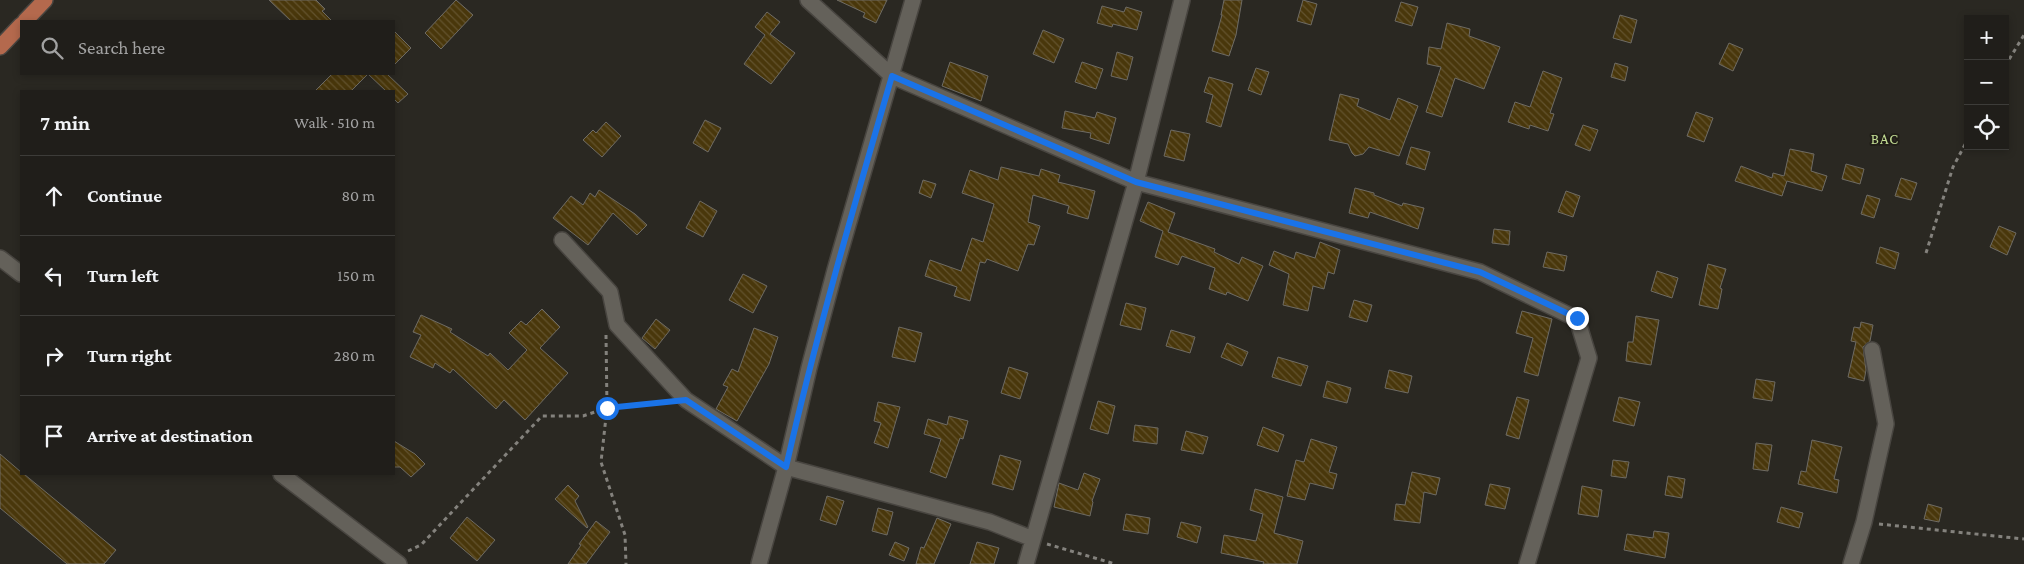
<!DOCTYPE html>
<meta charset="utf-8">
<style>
body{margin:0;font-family:"Crimson Pro",serif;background:#2d2b27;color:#f1f3f6}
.controls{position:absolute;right:15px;top:15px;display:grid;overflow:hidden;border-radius:0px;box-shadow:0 2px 8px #0003}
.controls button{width:45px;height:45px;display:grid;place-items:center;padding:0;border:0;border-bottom:1px solid #3d3c39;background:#201e1a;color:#f1f3f6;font:25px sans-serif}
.stop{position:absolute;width:15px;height:15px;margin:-11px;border:4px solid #1a73e8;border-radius:50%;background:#fff}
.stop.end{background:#1a73e8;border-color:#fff;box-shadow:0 1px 5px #0008}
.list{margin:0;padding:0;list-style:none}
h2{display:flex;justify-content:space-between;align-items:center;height:65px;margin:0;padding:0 20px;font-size:21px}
h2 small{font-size:16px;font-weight:400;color:#a2a2a2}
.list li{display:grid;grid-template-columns:32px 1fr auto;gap:15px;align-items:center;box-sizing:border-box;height:80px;padding:0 20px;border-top:1px solid #3d3c39}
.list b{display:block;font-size:19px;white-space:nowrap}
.list em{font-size:16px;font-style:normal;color:#a2a2a2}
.icon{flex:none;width:28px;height:28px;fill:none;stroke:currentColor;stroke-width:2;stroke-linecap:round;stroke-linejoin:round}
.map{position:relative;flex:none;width:2024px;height:564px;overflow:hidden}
.search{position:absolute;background:#201e1a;box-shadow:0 2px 8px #0003;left:20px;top:20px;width:375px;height:55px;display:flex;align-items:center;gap:12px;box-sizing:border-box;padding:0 18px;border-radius:0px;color:#a2a2a2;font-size:19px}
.panel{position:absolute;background:#201e1a;box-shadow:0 2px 8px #0003;left:20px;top:90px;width:375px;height:385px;border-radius:0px}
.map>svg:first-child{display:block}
.building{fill:url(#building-back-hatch);stroke:#6e6b64}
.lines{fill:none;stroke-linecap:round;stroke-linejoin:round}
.minor-casing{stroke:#484540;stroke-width:18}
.major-casing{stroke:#484540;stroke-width:18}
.path{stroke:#84827d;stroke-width:3;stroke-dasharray:4 4;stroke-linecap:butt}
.minor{stroke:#64615a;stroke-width:15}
.major{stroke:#b4694d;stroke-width:15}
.route{stroke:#1a73e8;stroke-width:6}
.labels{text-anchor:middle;stroke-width:4;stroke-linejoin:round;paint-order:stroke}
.neighbourhood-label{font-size:15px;letter-spacing:1px;fill:#c2dc93;stroke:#211e18}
</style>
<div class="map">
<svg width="2024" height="564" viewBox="0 0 2024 564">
<defs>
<pattern id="building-back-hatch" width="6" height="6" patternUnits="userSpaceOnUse" patternTransform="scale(1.25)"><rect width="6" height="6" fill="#49370b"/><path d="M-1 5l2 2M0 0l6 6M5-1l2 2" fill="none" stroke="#63532e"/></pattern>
</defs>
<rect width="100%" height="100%" fill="#2a2822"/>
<path class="building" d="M269 0H316L325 9 322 11 332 21H291Z
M456 0 473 15 441 49 425 33Z
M837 0H887L876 23 863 17 865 13Z
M1224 0H1242L1236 35 1229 56 1212 51 1222 15H1221Z
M1303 0 1317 4 1311 25 1297 21Z
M1401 2 1418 7 1412 26 1395 21Z
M1102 6 1124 12 1126 7 1142 12 1137 30 1113 24 1112 27 1097 23Z
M767 12 780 22 770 34 795 53 771 84 744 64 765 35 755 27Z
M1620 15 1637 20 1631 43 1613 38Z
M1447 23 1470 29 1469 36 1500 47 1484 89 1455 78 1442 117 1426 112 1441 67 1427 64 1429 47 1441 49Z
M1043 30 1064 39 1054 63 1033 54Z
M394 31 411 48 394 65Z
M1729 43 1743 49 1733 71 1719 64Z
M1117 52 1133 57 1127 80 1111 76Z
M950 62 988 76 981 101 942 86Z
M1082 62 1103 69 1096 89 1075 82Z
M1615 63 1628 67 1625 81 1611 77Z
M1256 68 1269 72 1261 95 1248 90Z
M1543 71 1562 78 1550 113 1554 114 1548 131 1530 125 1529 129 1508 122 1515 102 1530 107Z
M332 74H368L351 91H315Z
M368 74H387L408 94 398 103 394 99V91H386Z
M1209 77 1233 84 1221 127 1206 122 1213 95 1204 92Z
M1340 94 1359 99 1357 106 1390 120 1398 98 1418 106 1399 156 1369 147 1363 154 1355 156 1352 153 1348 144 1329 140Z
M1065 111 1095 118 1097 112 1116 118 1109 144 1090 138 1091 133 1062 128Z
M1696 112 1713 118 1704 142 1687 136Z
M705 120 721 128 708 152 693 143Z
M606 122 621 136 602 157 583 140 593 130 596 133Z
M1583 125 1598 130 1590 151 1575 145Z
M1171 130 1190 134 1184 161 1164 156Z
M1411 147 1430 152 1425 170 1406 164Z
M1790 149 1814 154 1811 171 1827 176 1822 191 1787 181 1782 196 1735 181 1741 166 1772 178 1773 173 1784 176Z
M1846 164 1864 169 1860 184 1842 179Z
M1001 167 1039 176 1041 169 1060 175 1058 182 1095 191 1088 219 1067 213 1069 206 1033 195 1028 222 1040 226 1034 245 1028 244 1018 271 987 259 985 263 980 262 970 301 954 296 957 287 925 276 930 260 961 271 972 238 983 242 994 204 962 193 970 170 998 180Z
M1901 178 1917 183 1911 200 1895 196Z
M923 180 936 184 931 198 919 193Z
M1355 188 1374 193V195L1402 206 1403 203 1424 208 1418 229 1370 212 1368 218 1349 213Z
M599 190 635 214 647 225 637 235 613 213 588 245 553 218 571 196 583 205 590 193 595 197Z
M1566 191 1580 196 1573 217 1558 212Z
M1867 195 1880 199 1874 218 1861 214Z
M700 201 717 211 703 237 686 228Z
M1148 202 1175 213 1168 232 1215 249 1214 252 1239 264 1242 257 1263 266 1248 301 1227 292 1226 295 1209 289 1215 268 1182 256 1178 265 1155 257 1163 231 1140 221Z
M1999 226 2016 233 2007 255 1990 247Z
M1494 229 1510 231 1509 245 1492 243Z
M1320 242 1340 250 1334 274 1328 272 1324 289 1313 286 1308 311 1283 305 1289 274 1269 265 1274 251 1294 259 1296 252 1315 258Z
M1880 247 1899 253 1895 269 1876 263Z
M1547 252 1567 256 1564 271 1543 267Z
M1708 264 1726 269 1720 288 1722 289 1718 309 1699 305Z
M1657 271 1678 278 1672 298 1651 291Z
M743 274 767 286 753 313 729 300Z
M1354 300 1372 305 1367 322 1349 317Z
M1126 303 1146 308 1141 330 1120 325Z
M542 309 560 327 540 348 568 373 525 420 504 400 496 409 453 369 450 373 435 363 433 368 410 357 421 335 413 332 421 315 452 329 450 332 488 356 490 353 508 370 527 350 509 333 521 321 526 325Z
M1522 311 1552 319 1538 376 1524 372 1533 338 1516 333Z
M1636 316 1659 320 1651 365 1626 361 1628 342H1633Z
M656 319 670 330 655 349 642 338Z
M1861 322 1873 325 1870 341 1863 347 1866 370 1864 381 1848 377 1856 342 1851 341 1854 327 1860 328Z
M899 327 922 333 915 362 892 357Z
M754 328 778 337 769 364 737 421 716 409 728 387 723 385 732 369 738 372Z
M1171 330 1195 337 1190 353 1166 346Z
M1227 343 1248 352 1242 366 1221 357Z
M1278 357 1308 366 1301 386 1272 377Z
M1009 367 1028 373 1020 399 1001 393Z
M1389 370 1412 376 1408 393 1385 388Z
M1756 379 1775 382 1772 401 1753 398Z
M1327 381 1351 388 1347 403 1323 397Z
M1517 397 1529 400 1519 439 1506 435Z
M1619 397 1640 402 1634 426 1613 421Z
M1098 401 1115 406 1108 434 1090 429Z
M878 402 900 407 888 448 874 443 881 423 874 421Z
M949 416 968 421 963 439 960 438 946 478 930 472 941 439 924 434 928 419 947 425Z
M1135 425 1158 428 1157 444 1133 441Z
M1263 427 1284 435 1278 452 1257 445Z
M1186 431 1208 437 1203 454 1181 450Z
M1311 439 1337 447 1329 472 1337 474 1333 489 1310 483 1305 500 1287 496 1296 460 1304 462Z
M1812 440 1842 447 1834 479 1839 480 1837 493 1798 484 1801 471 1806 472Z
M394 441 415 454 425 464 411 477 400 467H394Z
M1756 443 1772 445 1768 471 1753 469Z
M0 454 21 472V474H24L116 550 104 564H67L0 508Z
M1000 455 1021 461 1013 490 992 484Z
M1613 460 1629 462 1626 478 1611 476Z
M1412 472 1440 478 1436 495 1424 492 1420 523 1394 520 1396 504 1405 505Z
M1084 473 1100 479 1092 501 1093 502 1090 516 1054 507 1059 483 1078 490Z
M1668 476 1685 479 1682 498 1665 495Z
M1490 484 1510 488 1505 509 1485 505Z
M568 485 579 496 575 501 588 527 587 528 555 499Z
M1582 486 1602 490 1598 517 1578 514Z
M1255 489 1283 497 1274 533 1303 541 1297 564H1263L1264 562 1221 553 1224 535 1256 541 1263 514 1250 510Z
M827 496 844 501 836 525 820 520Z
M1928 504 1942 508 1939 522 1924 519Z
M1781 507 1803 513 1799 528 1777 522Z
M878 508 893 512 887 535 872 531Z
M1126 514 1150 518 1148 534 1123 530Z
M467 517 495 540 477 561 450 538Z
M937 518 951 524 934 564H916L921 547 924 548Z
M596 521 610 532 586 564H568L581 545 579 544Z
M1181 522 1201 527 1197 543 1177 537Z
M1654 531 1669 533 1665 558 1624 550 1627 534 1653 538Z
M895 542 909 548 904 561 889 555Z
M977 542 999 548 994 564H970Z"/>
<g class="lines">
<g class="minor-casing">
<path id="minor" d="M808 0 892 76 1136 182 1480 272 1577 319 1589 358 1527 564
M562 240 610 292 617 325 686 400 786 467 990 522 1033 539
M0 258 21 274
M281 474 399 564
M759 564 786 467 809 368 835 270 913 0
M1026 564 1136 182 1182 0
M1851 564 1864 522 1886 424 1872 350"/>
</g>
<g class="major-casing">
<path id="major" d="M25 21 45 0
M0 47 21 25"/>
</g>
<path class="path" d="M2005 66 2024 35
M1926 253 1953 167 1968 139
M606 335 607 408 601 462 625 535 626 564
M1879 524 2024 539
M1047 544 1115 564
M408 551 421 545 542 416H583L607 408 668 402"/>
<use href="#minor" class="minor"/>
<use href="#major" class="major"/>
</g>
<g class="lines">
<path class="route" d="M607 408 686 400 786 467C816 335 854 206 892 76L1136 182 1480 272 1577 318"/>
</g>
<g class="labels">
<g class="neighbourhood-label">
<text x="1885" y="144">BAC</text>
</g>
</g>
</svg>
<div class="controls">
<button>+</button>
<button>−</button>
<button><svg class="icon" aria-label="locate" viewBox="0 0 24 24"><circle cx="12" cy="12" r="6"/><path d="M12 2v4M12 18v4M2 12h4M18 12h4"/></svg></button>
</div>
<div class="stop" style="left:607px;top:408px"></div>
<div class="stop end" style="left:1577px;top:318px"></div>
<div class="search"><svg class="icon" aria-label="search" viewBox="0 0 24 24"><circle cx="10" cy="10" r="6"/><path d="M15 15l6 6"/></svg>Search here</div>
<section class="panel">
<h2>7 min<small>Walk · 510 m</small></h2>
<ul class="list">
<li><svg class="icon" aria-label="ahead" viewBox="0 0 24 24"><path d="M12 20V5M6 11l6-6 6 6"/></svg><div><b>Continue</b></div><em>80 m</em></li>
<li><svg class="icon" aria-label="left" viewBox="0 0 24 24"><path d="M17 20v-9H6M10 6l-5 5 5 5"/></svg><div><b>Turn left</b></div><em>150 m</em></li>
<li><svg class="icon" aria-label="right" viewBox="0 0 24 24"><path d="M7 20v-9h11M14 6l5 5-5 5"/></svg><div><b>Turn right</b></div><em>280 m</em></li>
<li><svg class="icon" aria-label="arrive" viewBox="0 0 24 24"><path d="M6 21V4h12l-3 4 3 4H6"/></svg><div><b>Arrive at destination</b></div></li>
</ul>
</section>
</div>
